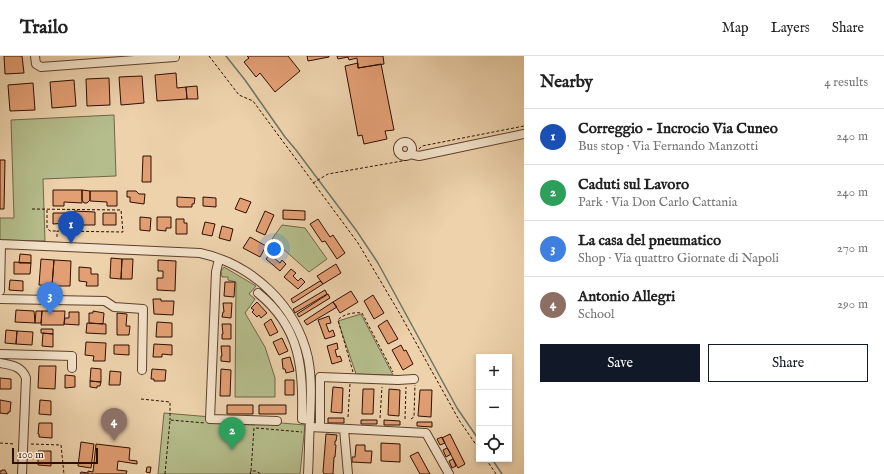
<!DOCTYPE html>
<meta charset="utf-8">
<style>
body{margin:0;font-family:"IM FELL English",serif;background:#f2f2f2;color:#222}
.controls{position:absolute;right:12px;bottom:12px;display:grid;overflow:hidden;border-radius:0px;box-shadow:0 2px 6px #0003}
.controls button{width:36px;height:36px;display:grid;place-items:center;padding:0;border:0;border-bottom:1px solid #e0e0e0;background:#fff;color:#222;font:20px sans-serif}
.scale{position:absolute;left:12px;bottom:10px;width:86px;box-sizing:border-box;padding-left:4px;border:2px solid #2f0f03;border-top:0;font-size:11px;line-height:14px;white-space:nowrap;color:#2f0f03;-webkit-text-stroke:3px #f3e2c9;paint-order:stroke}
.you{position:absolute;left:274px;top:193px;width:14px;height:14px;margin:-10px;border:3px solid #fff;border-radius:50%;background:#1a73e8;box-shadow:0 0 0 6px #1a73e833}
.badge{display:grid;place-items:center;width:26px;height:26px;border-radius:50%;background:#111827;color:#fff;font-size:13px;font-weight:700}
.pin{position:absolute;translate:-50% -33px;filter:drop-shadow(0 1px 2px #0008)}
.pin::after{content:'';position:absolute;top:21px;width:14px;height:12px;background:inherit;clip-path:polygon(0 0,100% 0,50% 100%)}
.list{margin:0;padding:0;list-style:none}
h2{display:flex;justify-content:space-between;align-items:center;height:52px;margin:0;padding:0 16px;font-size:17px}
h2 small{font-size:13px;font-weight:400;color:#767676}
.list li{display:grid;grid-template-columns:26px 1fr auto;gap:12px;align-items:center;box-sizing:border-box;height:56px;padding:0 16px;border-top:1px solid #e0e0e0}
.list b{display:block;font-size:15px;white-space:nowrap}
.list p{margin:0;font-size:13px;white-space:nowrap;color:#767676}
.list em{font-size:13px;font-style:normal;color:#767676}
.actions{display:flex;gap:8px;padding:12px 16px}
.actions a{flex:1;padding:9px 0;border:1px solid #111827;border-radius:0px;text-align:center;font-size:14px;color:#111827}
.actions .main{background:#111827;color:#fff}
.icon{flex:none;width:22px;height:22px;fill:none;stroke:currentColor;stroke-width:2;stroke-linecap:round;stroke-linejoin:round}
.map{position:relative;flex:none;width:524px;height:418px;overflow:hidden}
header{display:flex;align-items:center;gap:24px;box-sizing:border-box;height:56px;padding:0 20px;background:#fff;border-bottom:1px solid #e0e0e0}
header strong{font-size:19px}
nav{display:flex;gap:22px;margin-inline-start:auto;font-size:14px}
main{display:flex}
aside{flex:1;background:#fff}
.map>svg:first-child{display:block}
.green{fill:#b5bd8c;stroke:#726648}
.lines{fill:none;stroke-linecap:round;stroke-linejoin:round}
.stream{stroke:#6f7468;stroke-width:1.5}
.building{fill:#e39f74;stroke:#2f0f03}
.minor-casing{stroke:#5e402d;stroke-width:10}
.path{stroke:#2f0f03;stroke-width:1;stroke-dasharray:3 2;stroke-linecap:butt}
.minor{stroke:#f3e2c9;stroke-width:8}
</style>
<header>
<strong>Trailo</strong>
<nav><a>Map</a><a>Layers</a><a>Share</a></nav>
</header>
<main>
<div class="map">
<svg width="524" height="418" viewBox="0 0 524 418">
<rect width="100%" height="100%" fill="#edd2ac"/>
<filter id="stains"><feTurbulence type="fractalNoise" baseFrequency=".005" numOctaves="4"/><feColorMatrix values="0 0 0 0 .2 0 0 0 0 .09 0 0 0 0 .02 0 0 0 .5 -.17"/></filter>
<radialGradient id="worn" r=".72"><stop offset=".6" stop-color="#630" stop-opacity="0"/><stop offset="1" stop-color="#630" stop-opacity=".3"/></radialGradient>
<path class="green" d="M114 59 116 120 43 123 45 185 0 184V162H14L11 64Z
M282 169 305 172 327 203 309 216 272 183Z
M224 211 256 230 249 238 255 243 245 257 265 291 275 322V341H235L236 226 228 224V221H222L221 215Z
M361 258 393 319 356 318 338 265Z
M164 357 305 369 300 418H158Z"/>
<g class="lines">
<path class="stream" d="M226 0 245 24 285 81 296 94 356 174 378 207 457 352 479 384
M492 403 502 418"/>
</g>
<path class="building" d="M4 0H22L24 17 5 18Z
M247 0H288L300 15 275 36 260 17 256 21 244 6 249 2Z
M307 0H329V1L308 5Z
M337 0H383L384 8 358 12 357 2 349 4 348 1 338 3Z
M358 7V12L381 8 394 74 385 75 387 83 364 88 362 79 358 80 345 10Z
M176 17 177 32 186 31 187 43 157 45 155 19Z
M142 20 144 47 121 49 119 21Z
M109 22 110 49 87 50 86 23Z
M74 24 76 50 52 52 50 26Z
M33 27 35 54 10 55 8 29Z
M197 30 198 43H187L186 31Z
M143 100H151V126H142Z
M0 104H5L4 153H0Z
M53 134H82V147L64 146V150H53Z
M82 134 90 135V144L87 147H84L82 144Z
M90 135H117V150H107V146L90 145Z
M127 135H136L139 138H145L144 148 130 146V141H127Z
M177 141 195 142 194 148H192V151H179L177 150Z
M203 141 216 142V151L203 150Z
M240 142 251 146 246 157 235 153Z
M283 154 305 155V164L283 163Z
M74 155 95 156V169H74Z
M265 155 274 159 265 179 256 175Z
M53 157H67V167L53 168Z
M103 157H116V169H103Z
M140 161 151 162 150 175 140 174Z
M157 161H171V172H166V175L157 174Z
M176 163H184V167H187V178H176Z
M318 163 330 181 333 179 345 197 337 203 325 185 322 186 310 168Z
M205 166 215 168 212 180 202 178Z
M222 170 233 173 230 185 219 182Z
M250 181 266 190 260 201 243 192Z
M272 195 277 199 274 202 280 207 282 204 286 208 280 215 266 203Z
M20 198 31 199V207H19Z
M111 202 122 203 121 223 110 222Z
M41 203 54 204 52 230 39 229Z
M122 203H133L132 223H121Z
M54 204 71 205 70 230H52Z
M158 204 176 205 175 235 157 234V222H163V215H158Z
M14 206 31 207 30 218H14Z
M336 208 341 217 323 228 317 220Z
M79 211 91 212V218H98V230H86L87 226 79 225Z
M291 213 296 217 293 220 298 225 301 222 305 226 298 233 284 221Z
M10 224 23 225V235L9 234Z
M320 225 323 228 293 247 291 243Z
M225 226H235L234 241 224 240Z
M325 234 327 238 295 257 293 253Z
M351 235 358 246 340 257 333 246Z
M328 238 330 242 299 261 297 258Z
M373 239 384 257 374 263 364 245Z
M153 243H161V245H174L173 259 154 258Z
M257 246 267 257 261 262 259 259 257 261 252 256 254 254 251 252Z
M333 246 337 251 307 269 304 265Z
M223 247H232L231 262 222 261 223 256H224Z
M16 254 34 255 35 267 15 266Z
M36 255H42L41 267H35Z
M42 255H65L64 269H41Z
M93 255 104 257 103 268 89 267V257H93Z
M69 256H79V269L64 268 65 262H69Z
M117 257 127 258 126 270H130L129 279H117Z
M329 260 331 267 326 268 329 276 333 274 335 280 325 283 318 264Z
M271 263 278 276 270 280 264 268Z
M387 264 398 283 388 288 378 270Z
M157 266 172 267V281H156Z
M87 267 106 268V278L86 277Z
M222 268H231V283H222V278H223Z
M41 273H53V278L41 277Z
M6 274 17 275 16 288 5 287Z
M17 275 33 276 32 289 16 288Z
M43 277 53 278V291L42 290Z
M282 282 288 295 279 299 273 286Z
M86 286 106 287 105 305H93L94 300 85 299Z
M337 287 338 293 335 294 337 301 340 300 342 305 332 308 327 290Z
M154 288 172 289V299L162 298V301H153Z
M114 289H129V299L114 298Z
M401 289 404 295 406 294 413 308 403 314 392 294Z
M221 290H230V306L221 305V300H222Z
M290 301 294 315 286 317 285 313H283L282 303Z
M39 310H56L55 333 38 332Z
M91 312 101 313V326L90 325Z
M152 313 166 314 165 325H154V323H151Z
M221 313 231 314 230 340H220Z
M110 315 121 316 120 329H109Z
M65 319 75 320V331L65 332Z
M0 322 11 323V333H0Z
M285 324H294V339H285Z
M90 325 101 326 100 330H97V332L90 331Z
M333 331 343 332 342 357 331 356Z
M363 333H374L373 358H362Z
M389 333 400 334 399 360 388 359Z
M420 334H432L431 361 418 360Z
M0 344 11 346 10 356H8V358L0 357Z
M40 344 51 345V359L39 358Z
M227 349H253V358H227Z
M259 349H286V358H259Z
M328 362H344V367H328Z
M361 364H377V368H361Z
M384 364 400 365V369H384Z
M417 366H432V371L417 370Z
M39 367H52V382L39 381V378H38Z
M326 378 337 379 336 385H335V389H336L335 401H334L333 418H324L323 416Z
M450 378 465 408 458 412 442 382Z
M442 381 445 387 440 389 437 383Z
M81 386 94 388 91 412 78 410Z
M381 387 400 388V406L381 405Z
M96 388 130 392 129 404 137 405V408L118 405 117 414 127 415 126 418H80L81 416 88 417V415L93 416Z
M356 389H365V395H372L371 407 352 406V401H355Z
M447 392 451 398 446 401 443 394Z
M38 395H51V410L38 409Z
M418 396 430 418H420L410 400Z
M453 403 456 410 452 412 449 405Z
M147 411H151L150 417 146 416Z
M2 414H5L7 418H0V415H2Z"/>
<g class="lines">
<g class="minor-casing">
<path id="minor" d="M35 0 36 8 41 11 175 1
M398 93a7 7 0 1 1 14 0a7 7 0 1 1-14 0Z
M410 98 419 100 524 78
M0 188 200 197C252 208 296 249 308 302 312 322 311 343 310 363 309 381 309 400 308 418
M219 203 216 216 210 363 277 365
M0 235 1 188
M258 237C301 272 303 312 302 363L310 364
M0 243 105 245 114 251 143 253 142 314
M0 298 72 300V312
M0 307C11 309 22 310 26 322L22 418
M310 371 426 377 449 418
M320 371V321L398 324 414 323
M344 373 348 418"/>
</g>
<path class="path" d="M209 0 239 39 253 45 358 187 400 258 459 364 479 393
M419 93 422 90 524 70
M313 127 328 118 408 104
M32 153 121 154 123 176 57 175V182
M47 154V172L50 175H56
M353 316 338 264C343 258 354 256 362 257L393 316
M141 343 170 346V364
M348 361 350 328
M380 362 382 331
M405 363 406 331
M411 363 414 361 415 329
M256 372 302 376
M0 387 15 388
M31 388 61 389 64 418
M486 403 496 418
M251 415 254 372
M165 418 170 364 205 367
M250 418 251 415H256L261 418"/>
<use href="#minor" class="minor"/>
</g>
<rect width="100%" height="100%" filter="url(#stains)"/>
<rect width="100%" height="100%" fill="url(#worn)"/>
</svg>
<div class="controls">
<button>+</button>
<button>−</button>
<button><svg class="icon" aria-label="locate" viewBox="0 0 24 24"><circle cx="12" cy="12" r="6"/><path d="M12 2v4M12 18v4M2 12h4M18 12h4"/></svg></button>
</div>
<div class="scale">100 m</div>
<div class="you"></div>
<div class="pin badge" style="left:71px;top:188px;background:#1a4fb4">1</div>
<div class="pin badge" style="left:232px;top:394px;background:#2e9e5b">2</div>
<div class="pin badge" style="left:50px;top:259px;background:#3f7fe0">3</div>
<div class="pin badge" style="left:114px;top:385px;background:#8d6e63">4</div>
</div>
<aside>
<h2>Nearby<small>4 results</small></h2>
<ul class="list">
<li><span class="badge" style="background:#1a4fb4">1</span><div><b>Correggio - Incrocio Via Cuneo</b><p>Bus stop · Via Fernando Manzotti</p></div><em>240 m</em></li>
<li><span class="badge" style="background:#2e9e5b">2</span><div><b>Caduti sul Lavoro</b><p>Park · Via Don Carlo Cattania</p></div><em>240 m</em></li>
<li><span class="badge" style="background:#3f7fe0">3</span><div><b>La casa del pneumatico</b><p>Shop · Via quattro Giornate di Napoli</p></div><em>270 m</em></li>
<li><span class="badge" style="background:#8d6e63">4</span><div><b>Antonio Allegri</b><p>School</p></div><em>290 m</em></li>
</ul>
<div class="actions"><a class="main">Save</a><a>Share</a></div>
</aside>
</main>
